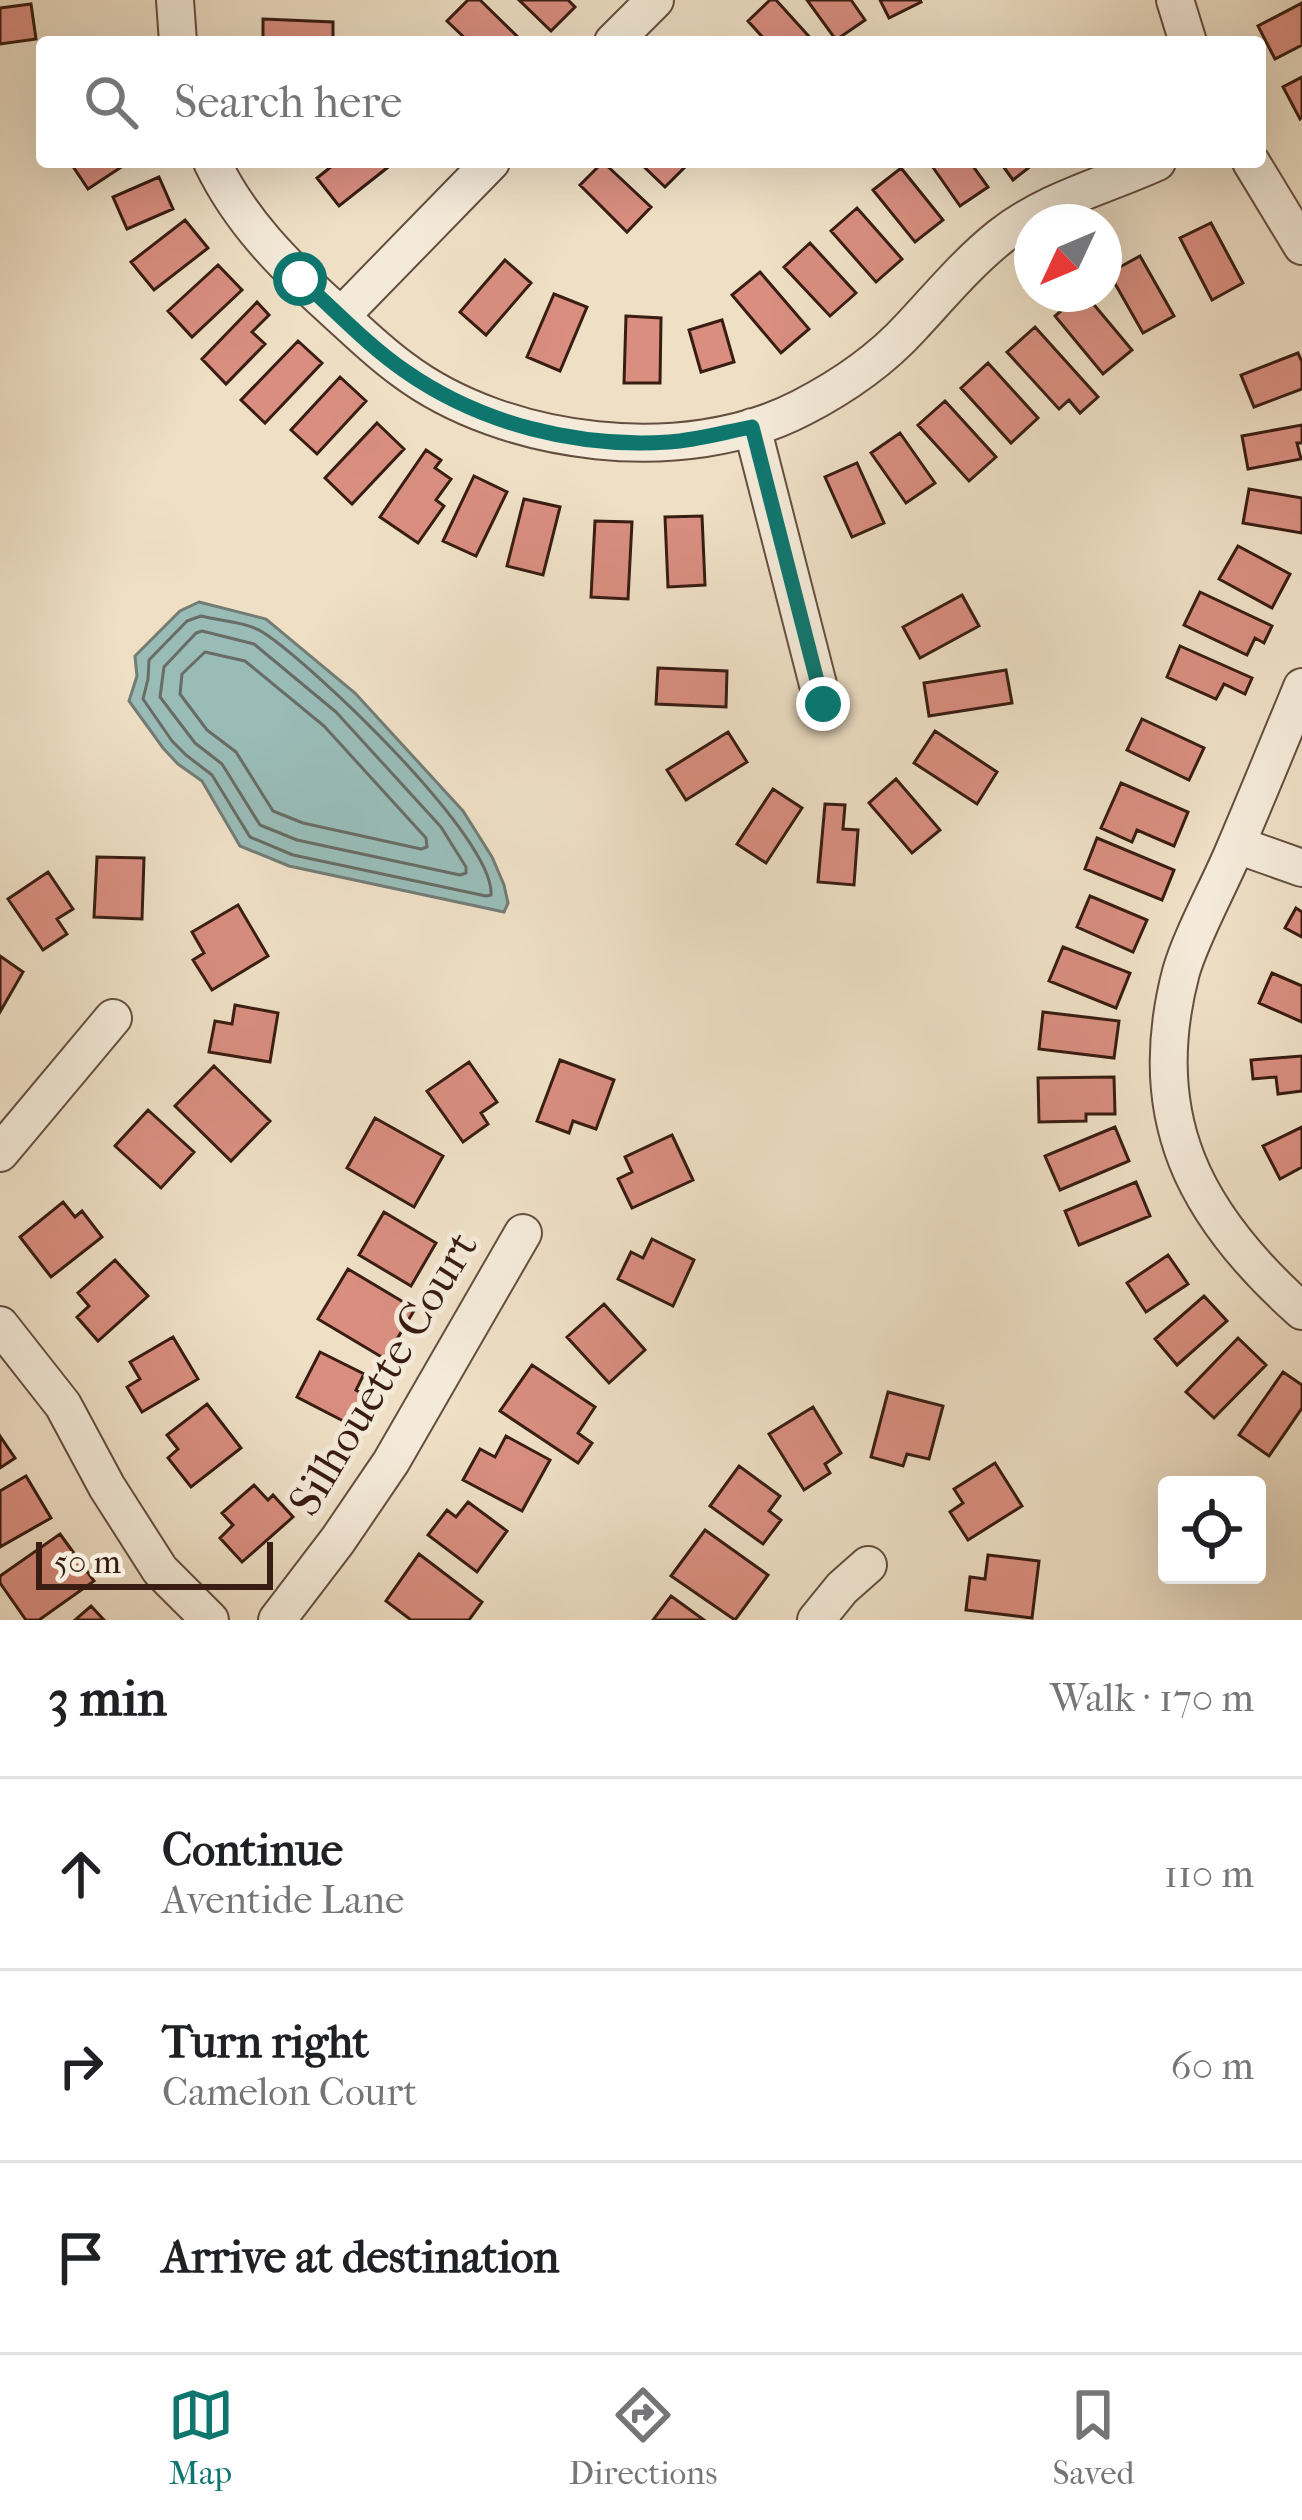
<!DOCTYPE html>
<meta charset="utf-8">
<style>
body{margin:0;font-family:"IM FELL French Canon",serif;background:#f2f2f2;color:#202124}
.controls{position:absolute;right:36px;bottom:36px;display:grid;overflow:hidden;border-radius:12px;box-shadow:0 12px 48px #0002}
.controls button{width:108px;height:108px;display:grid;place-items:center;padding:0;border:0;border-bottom:3px solid #e0e0e0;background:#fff;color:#202124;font:60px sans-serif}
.compass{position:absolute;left:1014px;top:204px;width:108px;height:108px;border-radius:50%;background:#fff;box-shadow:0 12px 48px #0002;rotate:226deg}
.scale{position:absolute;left:36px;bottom:30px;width:237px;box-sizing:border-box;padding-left:12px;border:6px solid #391d12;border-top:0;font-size:33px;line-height:42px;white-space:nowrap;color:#391d12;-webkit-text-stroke:9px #f4ead9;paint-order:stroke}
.stop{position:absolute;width:36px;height:36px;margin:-27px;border:9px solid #0f766e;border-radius:50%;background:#fff}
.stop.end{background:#0f766e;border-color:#fff;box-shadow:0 3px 12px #0008}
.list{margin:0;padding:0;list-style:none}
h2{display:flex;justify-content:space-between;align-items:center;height:156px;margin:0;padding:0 48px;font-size:51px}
h2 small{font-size:39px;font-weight:400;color:#757577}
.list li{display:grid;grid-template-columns:78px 1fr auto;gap:36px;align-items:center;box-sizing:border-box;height:192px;padding:0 48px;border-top:3px solid #e0e0e0}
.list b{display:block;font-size:45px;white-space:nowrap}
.list p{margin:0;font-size:39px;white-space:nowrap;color:#757577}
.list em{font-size:39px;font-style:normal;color:#757577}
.icon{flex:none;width:66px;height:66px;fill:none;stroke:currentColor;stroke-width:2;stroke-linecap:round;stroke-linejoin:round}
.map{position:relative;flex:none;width:1302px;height:1620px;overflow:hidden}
.search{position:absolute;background:#fff;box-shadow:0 12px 48px #0002;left:36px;right:36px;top:36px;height:132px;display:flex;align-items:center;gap:30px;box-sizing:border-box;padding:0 42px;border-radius:12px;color:#757577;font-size:45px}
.sheet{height:732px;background:#fff}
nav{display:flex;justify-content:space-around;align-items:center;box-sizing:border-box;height:168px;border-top:3px solid #e0e0e0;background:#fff;font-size:33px;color:#757577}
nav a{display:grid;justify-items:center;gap:6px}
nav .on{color:#0f766e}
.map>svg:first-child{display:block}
.water{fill:#99bcb7;stroke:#737c75;stroke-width:3}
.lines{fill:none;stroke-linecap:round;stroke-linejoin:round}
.shore{stroke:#696c64;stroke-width:3}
.building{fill:#d98e80;stroke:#391d12;stroke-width:3}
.minor-casing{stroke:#664e3f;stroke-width:40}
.minor{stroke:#f4ead9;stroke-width:36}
.route{stroke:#0f766e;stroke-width:15}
.labels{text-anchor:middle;stroke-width:10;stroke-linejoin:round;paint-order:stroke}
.street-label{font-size:45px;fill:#391d12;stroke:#f4ead9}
</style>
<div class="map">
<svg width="1302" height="1620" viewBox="0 0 1302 1620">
<rect width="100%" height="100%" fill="#eedfc5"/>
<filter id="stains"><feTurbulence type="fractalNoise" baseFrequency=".00167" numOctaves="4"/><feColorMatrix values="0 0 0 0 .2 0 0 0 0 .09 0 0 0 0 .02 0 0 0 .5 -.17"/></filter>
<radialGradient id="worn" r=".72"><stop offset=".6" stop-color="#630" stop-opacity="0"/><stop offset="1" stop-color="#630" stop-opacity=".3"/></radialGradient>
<path class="water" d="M199 602 266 619 355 693 463 811 492 857 504 885 508 903 504 912 289 866 240 846 202 781 178 764 163 748 129 701 137 676 135 656 180 611Z"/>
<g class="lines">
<path class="shore" d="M201 616C220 621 248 622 264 633 314 666 495 838 491 895L486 896 293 855 250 837 212 775 186 755 172 741 143 699 148 679 149 660 187 621Z
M202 631 254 644 336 712 441 827 466 867V873L460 875 297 840 260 825 222 764 195 743 160 697 164 667 196 633Z
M205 652 245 661 324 726 426 838 427 847 421 849 303 823 273 811 236 752 207 730 180 694 182 674Z"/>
</g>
<path class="building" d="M468 0H480L523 42H469L447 21Z
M519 0H568L575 7 551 31Z
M770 0H776L814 42H767L748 21Z
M807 0H851L865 20 836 40Z
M880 0H920L921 2 889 18Z
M1302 3V45L1275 59 1258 26Z
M31 4 36 39 0 44V8Z
M263 19 333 22V42H263Z
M1302 77V117L1300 119 1283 87Z
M70 162H129L88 189Z
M337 162H390L392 164 339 206 317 178Z
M603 162 651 207 627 232 580 185Z
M639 162H688L689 163 665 187Z
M938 162H970L988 187 960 206 932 166Z
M1000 162H1036L1013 180Z
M901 168 943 220 915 242 873 190Z
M159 177 173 209 127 229 113 197Z
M857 208 902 259 876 282 831 231Z
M185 220 208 248 154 290 131 262Z
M1211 223 1243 283 1212 300 1180 238Z
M810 243 856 293 830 316 784 267Z
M1140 256 1174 316 1143 333 1109 273Z
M505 260 531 283 486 335 460 312Z
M218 265 242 290 192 337 168 311Z
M760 272 809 329 781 353 732 295Z
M554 294 587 307 560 371 527 357Z
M1081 294H1085L1132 350 1103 374 1055 316Z
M257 302 269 315 252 332 265 344 226 384 202 359Z
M626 316 661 318 660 383H624Z
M722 320 734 362 701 372 689 330Z
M1035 327 1098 397 1080 413 1069 400 1059 409 1007 352Z
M298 341 322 363 265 423 241 400Z
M1298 353 1302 362V389L1254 407 1241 375Z
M988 363 1038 418 1011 443 961 388Z
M340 377 366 401 317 454 291 430Z
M945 401 996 457 969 481 918 425Z
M377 423 404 449 352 504 325 478Z
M1302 425V443H1297L1301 459 1248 469 1242 436Z
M900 433 935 483 906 503 871 453Z
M426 450 441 460 435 468 451 479 436 500 444 506 418 543 380 517Z
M857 463 884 523 852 537 825 477Z
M474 476 507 492 476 556 443 541Z
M1249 489 1302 498V533L1243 523Z
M524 499 560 507 543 575 507 566Z
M702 516 705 585 668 587 665 517Z
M595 521 632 522 628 599 591 597Z
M1238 546 1290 574 1272 608 1219 579Z
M1200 592 1272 626 1264 643 1255 638 1247 655 1184 625Z
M962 595 979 626 920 658 903 627Z
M1180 646 1252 678 1245 694 1224 684 1216 699 1167 677Z
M658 668 727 671 726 707 656 704Z
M1006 670 1012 703 929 716 924 683Z
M1142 719 1204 748 1189 780 1127 750Z
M935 731 997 772 977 804 914 763Z
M728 732 747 762 686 800 667 770Z
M896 779 940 830 912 853 869 803Z
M1121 783 1188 812 1174 846 1137 830 1132 842 1101 828Z
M773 789 802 808 766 863 737 844Z
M825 804 845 805 843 829 858 830 854 885 818 882Z
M1097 838 1174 870 1162 900 1085 869Z
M97 857 144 858 142 919 94 917Z
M48 872 73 909 57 919 67 934 43 950 8 899Z
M1090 896 1147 920 1133 952 1077 927Z
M238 905 268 956 212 990 193 960 204 953 192 932Z
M1296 908 1302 912V937L1285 928Z
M1063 947 1130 973 1116 1008 1049 981Z
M0 956 23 972 0 1012Z
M1272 973 1302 986V1022L1259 1003Z
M235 1005 278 1013 270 1062 209 1052 215 1021 232 1024Z
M1043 1012 1119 1021 1114 1058 1039 1049Z
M1302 1056V1091L1278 1094 1276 1077 1253 1079 1251 1060Z
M560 1060 614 1080 596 1129 573 1121 569 1133 537 1121Z
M469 1062 497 1102 481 1113 488 1124 463 1142 427 1091Z
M214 1066 270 1121 231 1161 175 1106Z
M1114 1077 1115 1114H1086V1121L1039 1122 1038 1078Z
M148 1110 194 1152 161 1188 115 1146Z
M375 1118 443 1156 414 1207 347 1168Z
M1115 1127 1129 1161 1060 1190 1045 1156Z
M1302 1127V1167L1280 1179 1263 1146Z
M672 1135 693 1180 632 1208 618 1179 632 1172 625 1157Z
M1136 1182 1150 1216 1079 1245 1065 1211Z
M63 1202 75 1217 82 1211 102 1237 51 1277 20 1237Z
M384 1212 436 1243 411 1286 359 1255Z
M652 1239 694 1260 673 1306 618 1279 631 1252 643 1258Z
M1168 1255 1188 1284 1146 1312 1127 1283Z
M115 1260 148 1296 98 1341 77 1317 89 1306 78 1293Z
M348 1269 415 1309 385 1359 318 1319Z
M1204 1296 1227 1321 1177 1365 1155 1339Z
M604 1304 645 1350 609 1383 567 1337Z
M173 1337 198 1379 142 1412 127 1387 140 1379 130 1362Z
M1238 1338 1266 1365 1214 1418 1186 1392Z
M320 1352 364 1374 356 1390 368 1396 353 1426 297 1397Z
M532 1365 595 1407 578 1433 592 1443 578 1463 500 1411Z
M1283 1372 1302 1385V1408L1269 1456 1239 1435Z
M888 1392 943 1406 929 1459 907 1454 903 1466 871 1457Z
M207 1404 241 1448 191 1487 168 1458 178 1449 167 1435Z
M813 1407 841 1453 825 1464 830 1473 804 1490 769 1434Z
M0 1436 15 1458 0 1468Z
M506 1436 550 1460 522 1511 463 1480 480 1449 495 1457Z
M995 1463 1022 1506 968 1540 950 1512 963 1503 954 1489Z
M739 1466 780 1496 769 1511 781 1520 763 1544 710 1506Z
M26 1476 51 1518 0 1547V1491Z
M254 1485 268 1500 273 1495 293 1517 242 1562 220 1538 233 1525 222 1513Z
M468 1502 507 1531 477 1572 428 1535 447 1510 456 1517Z
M705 1530 768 1575 735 1620 671 1576Z
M60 1534 94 1581 39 1620H26L0 1583V1576Z
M419 1554 482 1602 469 1620H411L386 1601Z
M988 1555 1039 1561 1032 1618 966 1610 970 1577 985 1579Z
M671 1596 704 1620H653Z
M91 1606 104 1620H75Z"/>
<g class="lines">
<g class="minor-casing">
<path id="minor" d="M175 0 178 42
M1175 0 1188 42
M613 42 655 0
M212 162C240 221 285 266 333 309 355 329 377 351 402 369 505 447 685 468 801 408 842 387 880 361 911 327 940 296 967 263 1001 236 1047 200 1104 186 1157 162
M1251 162 1302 246
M341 316 491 162
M752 427 823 704
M1302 687C1279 743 1256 799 1232 855 1217 890 1191 937 1181 972 1143 1117 1194 1215 1302 1311
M1237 845 1302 868
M0 1153 113 1018
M0 1325 63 1405 107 1487 160 1570 210 1620
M277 1620 338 1540 391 1462 523 1233
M816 1620 842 1588 868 1565"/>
</g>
<use href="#minor" class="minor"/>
</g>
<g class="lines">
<path class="route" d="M300 279C334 309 367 345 405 371 481 424 577 448 669 442 697 440 725 432 752 427L823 704"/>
</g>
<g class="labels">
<g class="street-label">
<text transform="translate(382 1373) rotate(-59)" y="16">Silhouette Court</text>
</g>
</g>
<rect width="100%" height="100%" filter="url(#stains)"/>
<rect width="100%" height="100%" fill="url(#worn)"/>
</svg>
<div class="controls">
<button><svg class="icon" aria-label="locate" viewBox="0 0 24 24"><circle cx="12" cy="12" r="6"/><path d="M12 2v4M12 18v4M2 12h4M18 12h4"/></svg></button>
</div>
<svg class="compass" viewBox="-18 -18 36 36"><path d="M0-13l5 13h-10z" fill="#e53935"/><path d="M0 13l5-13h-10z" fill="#757577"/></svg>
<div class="scale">50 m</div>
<div class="stop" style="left:300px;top:279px"></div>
<div class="stop end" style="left:823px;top:704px"></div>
<div class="search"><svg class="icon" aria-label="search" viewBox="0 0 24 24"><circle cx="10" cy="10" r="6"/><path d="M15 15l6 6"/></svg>Search here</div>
</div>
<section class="sheet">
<h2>3 min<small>Walk · 170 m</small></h2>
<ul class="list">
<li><svg class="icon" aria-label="ahead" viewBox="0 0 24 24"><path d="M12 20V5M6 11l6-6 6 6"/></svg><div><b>Continue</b><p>Aventide Lane</p></div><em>110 m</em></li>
<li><svg class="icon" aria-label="right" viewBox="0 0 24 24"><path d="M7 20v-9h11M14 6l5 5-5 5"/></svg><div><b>Turn right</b><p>Camelon Court</p></div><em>60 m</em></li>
<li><svg class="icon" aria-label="arrive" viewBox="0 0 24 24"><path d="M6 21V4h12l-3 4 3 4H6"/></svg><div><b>Arrive at destination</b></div></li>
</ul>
</section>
<nav>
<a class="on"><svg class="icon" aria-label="map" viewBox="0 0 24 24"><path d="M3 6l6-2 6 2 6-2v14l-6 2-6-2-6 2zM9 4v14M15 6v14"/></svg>Map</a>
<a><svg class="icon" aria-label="directions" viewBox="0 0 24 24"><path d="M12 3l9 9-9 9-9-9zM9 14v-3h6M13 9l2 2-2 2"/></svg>Directions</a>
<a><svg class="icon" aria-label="saved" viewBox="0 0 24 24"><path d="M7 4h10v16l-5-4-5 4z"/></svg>Saved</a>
</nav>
